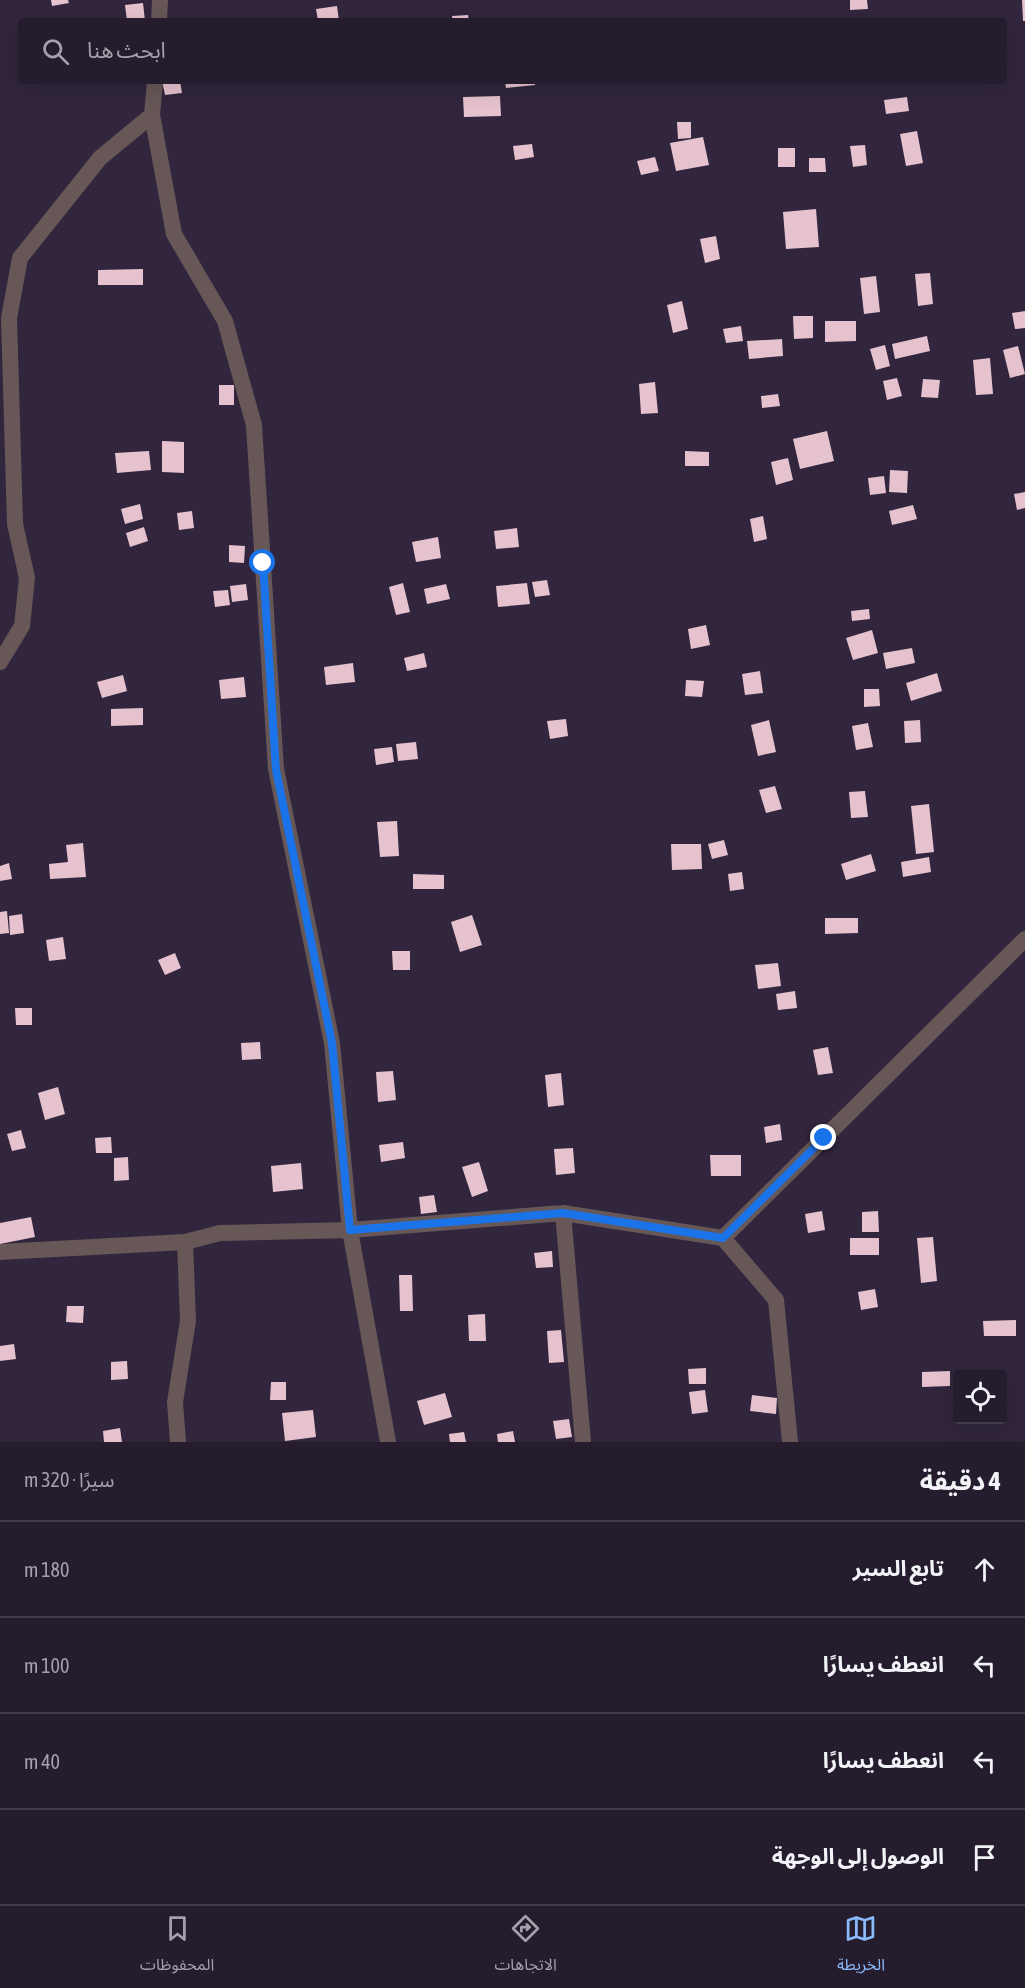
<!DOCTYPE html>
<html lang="ar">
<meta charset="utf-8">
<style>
body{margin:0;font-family:"Asap Condensed","Noto Sans Arabic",sans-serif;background:#2d2536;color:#f1f3f6;direction:rtl}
.controls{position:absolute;right:18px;bottom:18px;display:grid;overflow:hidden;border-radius:6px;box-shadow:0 6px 24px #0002}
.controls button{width:54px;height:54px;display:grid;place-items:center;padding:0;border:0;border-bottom:2px solid #423a4a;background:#251c2e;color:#f1f3f6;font:30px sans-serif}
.stop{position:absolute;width:18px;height:18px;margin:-14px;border:4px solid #1a73e8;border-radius:50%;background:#fff}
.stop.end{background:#1a73e8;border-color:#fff;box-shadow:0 2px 6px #0008}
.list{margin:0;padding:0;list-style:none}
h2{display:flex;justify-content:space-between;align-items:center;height:78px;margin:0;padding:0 24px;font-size:26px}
h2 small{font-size:20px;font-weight:400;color:#a3a1aa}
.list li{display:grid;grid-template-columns:39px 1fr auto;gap:18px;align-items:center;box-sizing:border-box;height:96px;padding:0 24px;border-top:2px solid #423a4a}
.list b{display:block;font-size:22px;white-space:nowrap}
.list em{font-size:20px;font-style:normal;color:#a3a1aa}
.icon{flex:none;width:33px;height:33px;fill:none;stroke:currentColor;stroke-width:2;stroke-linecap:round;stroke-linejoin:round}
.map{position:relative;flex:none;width:1025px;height:1442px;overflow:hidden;direction:ltr}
.search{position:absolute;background:#251c2e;box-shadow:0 6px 24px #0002;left:18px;right:18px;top:18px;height:66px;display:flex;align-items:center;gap:15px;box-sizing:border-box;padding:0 21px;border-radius:6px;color:#a3a1aa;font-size:22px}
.sheet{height:462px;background:#251c2e}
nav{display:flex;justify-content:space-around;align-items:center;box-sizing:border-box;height:84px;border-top:2px solid #423a4a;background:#251c2e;font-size:16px;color:#a3a1aa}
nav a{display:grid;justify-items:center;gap:3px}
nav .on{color:#8abafc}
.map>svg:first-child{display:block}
.building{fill:#e6c2ce}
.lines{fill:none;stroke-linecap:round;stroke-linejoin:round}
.minor{stroke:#675857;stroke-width:16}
.tertiary{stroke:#675857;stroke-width:16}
.route{stroke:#1a73e8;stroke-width:8}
</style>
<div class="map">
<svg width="1025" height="1442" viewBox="0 0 1025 1442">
<rect width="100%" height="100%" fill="#31263d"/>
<path class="building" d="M51 0H68L69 3 52 6Z
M850 0H867L868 9 850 10Z
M1022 0H1025V21H1023Z
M143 3 145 21H127L125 5Z
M337 6 339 21H318L316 9Z
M468 15 469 21H453L452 16Z
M162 81H180L182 93 165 95Z
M505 81H535V85L506 88Z
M500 96 501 116 464 117 463 97Z
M907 97 909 111 886 114 884 100Z
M677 122H691V138L678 139Z
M917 131 923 163 906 166 900 134Z
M703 137 709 165 676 171 670 143Z
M532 144 534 157 515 160 513 146Z
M865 145 867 165 853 167 850 146Z
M778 148H795V167H778Z
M655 157 659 171 641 175 637 161Z
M809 158H825L826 172H809Z
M816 209 819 247 786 249 783 212Z
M716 236 720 259 705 263 700 239Z
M143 269V285H98V270Z
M930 273 933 304 918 306 915 274Z
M876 276 880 312 864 314 860 278Z
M682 301 688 329 673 333 667 305Z
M1025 311V328L1015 329 1012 313Z
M793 316H813V338L794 339Z
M825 321H856V341L825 342Z
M741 326 743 341 726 343 723 329Z
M927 336 930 351 895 359 892 344Z
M782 339 783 356 749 359 747 341Z
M885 345 890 366 876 370 870 349Z
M1018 346 1025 374 1010 378 1003 350Z
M990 358 993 394 976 395 973 360Z
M897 378 902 396 887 400 883 381Z
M923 379 940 380 938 398 921 397Z
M655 382 658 413 641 414 639 384Z
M219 385H234V405H219Z
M778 394 780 406 762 408 761 396Z
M827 431 834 461 800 469 793 439Z
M162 441 184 442V473L162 472Z
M149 451 151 470 117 473 115 453Z
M685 451 709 452V466H685Z
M788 458 793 480 776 485 771 462Z
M890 470 908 471 907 493 889 492Z
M884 476 886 493 870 495 868 478Z
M1025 492V508L1017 510 1014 494Z
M140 504 143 519 125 524 121 509Z
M913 505 917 519 892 525 889 511Z
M192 511 194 528 179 530 177 513Z
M763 516 767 539 754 542 750 519Z
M144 527 148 541 130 547 126 533Z
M517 528 519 547 496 549 494 531Z
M438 537 441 558 416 562 412 542Z
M229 545 245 546 244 563 229 562Z
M547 580 550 595 535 597 532 582Z
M403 583 410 612 396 615 389 587Z
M527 583 530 604 498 607 496 586Z
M246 584 248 600 232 602 230 586Z
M446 584 450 599 427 604 424 589Z
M228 590 230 605 215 607 213 591Z
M869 609 870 619 852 621 851 611Z
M706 625 710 645 691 649 688 629Z
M872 630 878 653 853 660 846 638Z
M912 648 915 663 886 669 883 653Z
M424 653 427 667 407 671 404 658Z
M353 663 355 682 326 685 324 667Z
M760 671 763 693 745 695 742 674Z
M937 673 942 691 911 701 906 683Z
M123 675 127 691 102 698 97 682Z
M244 677 246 697 221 699 219 680Z
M686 680 704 681 702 697 685 696Z
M864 689H879L880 706 864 707Z
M143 708V725L111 726V709Z
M566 719 568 736 550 739 547 721Z
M769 720 776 752 758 756 751 725Z
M920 720 921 742 905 743 904 721Z
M868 723 873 747 856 750 852 726Z
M416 742 418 759 398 761 396 744Z
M392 747 394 762 376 765 374 749Z
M775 786 782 809 766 813 759 790Z
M865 791 868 817 851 818 849 792Z
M929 804 934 852 916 854 911 806Z
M397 821 399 856 380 857 377 822Z
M724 840 728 855 712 859 708 844Z
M83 843 86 877 50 879 49 864 68 862 66 845Z
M671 844H701L702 869 672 870Z
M871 854 876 871 846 880 841 864Z
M929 857 931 872 903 877 901 862Z
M9 863 12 879 0 881V866Z
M742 872 744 889 730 891 728 874Z
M413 874 444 875V889H413Z
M7 911 9 933 0 934V912Z
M22 914 24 933 10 935 9 916Z
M472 915 482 945 460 952 451 922Z
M825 918H858V933L825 934Z
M63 937 66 959 49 961 46 940Z
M392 951H410V970H393Z
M175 953 181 968 165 975 158 960Z
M778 963 781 986 758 989 755 965Z
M795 991 797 1008 778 1010 776 994Z
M15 1008H32V1025H16Z
M260 1042 261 1059 242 1060 241 1043Z
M828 1047 833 1073 818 1075 813 1050Z
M393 1071 396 1100 378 1102 376 1072Z
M561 1073 564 1105 548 1107 545 1075Z
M58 1087 65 1114 45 1120 38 1093Z
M780 1124 782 1140 766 1143 764 1127Z
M21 1130 26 1148 12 1151 7 1134Z
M111 1137 112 1153H96L95 1138Z
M403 1142 405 1158 381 1162 379 1145Z
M573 1148 575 1173 556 1175 554 1149Z
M710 1155H741V1176H711Z
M128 1157 129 1180 114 1181V1158Z
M479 1162 488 1191 472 1197 462 1167Z
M301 1163 303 1189 273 1192 271 1166Z
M434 1195 437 1212 421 1214 419 1197Z
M822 1211 825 1230 808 1233 805 1214Z
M878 1211 879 1232H862V1212Z
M31 1217 35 1237 0 1244V1223Z
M933 1237 937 1281 921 1283 917 1238Z
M850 1238H879V1255H850Z
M552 1251 553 1267 536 1268 534 1253Z
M399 1275H412L413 1311H400Z
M875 1289 878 1307 861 1310 858 1292Z
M67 1306H84L83 1323 66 1322Z
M485 1314 486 1341H469L468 1315Z
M1016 1320V1336H984L983 1321Z
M561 1330 564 1362 549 1363 547 1331Z
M14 1344 16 1359 0 1361V1346Z
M127 1361 128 1379 111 1380V1362Z
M706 1368V1384H689L688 1369Z
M950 1371V1386L922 1387V1372Z
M271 1382H286V1400H270Z
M705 1390 708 1412 692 1414 689 1392Z
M445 1393 452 1417 424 1425 417 1401Z
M752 1395 777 1398 776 1414 750 1411Z
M313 1410 316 1437 285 1441 282 1413Z
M569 1419 572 1437 556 1439 553 1421Z
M120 1428 122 1442H104L103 1431Z
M513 1431 515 1442H498L497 1434Z
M464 1432 466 1442H450L449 1434Z"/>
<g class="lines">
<path class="minor" d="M159 21 160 0
M155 81 152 115 174 234 225 321 254 425 276 769 332 1043 350 1230 388 1442
M0 662 22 626 27 578 15 524 9 318 20 258 100 158 152 115
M0 1252 185 1242 220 1233 350 1230 563 1213
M178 1442 175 1402 188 1321 185 1242
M583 1442 563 1213 723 1238"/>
<path class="tertiary" d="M790 1442 776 1300 723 1238 1025 939"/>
</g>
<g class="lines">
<path class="route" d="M263 563 276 770 332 1043 350 1230 563 1213 723 1238 824 1138"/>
</g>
</svg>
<div class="controls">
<button><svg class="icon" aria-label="locate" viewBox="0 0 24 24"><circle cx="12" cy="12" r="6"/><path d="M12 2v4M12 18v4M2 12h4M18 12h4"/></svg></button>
</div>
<div class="stop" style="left:263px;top:563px"></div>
<div class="stop end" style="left:824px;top:1138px"></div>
<div class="search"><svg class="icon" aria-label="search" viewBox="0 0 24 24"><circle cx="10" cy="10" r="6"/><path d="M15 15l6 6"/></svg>ابحث هنا</div>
</div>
<section class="sheet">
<h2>4 دقيقة<small>سيرًا · 320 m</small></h2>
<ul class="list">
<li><svg class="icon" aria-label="ahead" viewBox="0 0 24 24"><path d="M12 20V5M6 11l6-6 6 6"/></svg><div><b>تابع السير</b></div><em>180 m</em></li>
<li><svg class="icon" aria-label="left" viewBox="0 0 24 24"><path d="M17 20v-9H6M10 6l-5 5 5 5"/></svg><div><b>انعطف يسارًا</b></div><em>100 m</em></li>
<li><svg class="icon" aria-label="left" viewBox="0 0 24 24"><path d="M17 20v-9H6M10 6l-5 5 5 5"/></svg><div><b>انعطف يسارًا</b></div><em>40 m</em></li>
<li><svg class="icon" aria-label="arrive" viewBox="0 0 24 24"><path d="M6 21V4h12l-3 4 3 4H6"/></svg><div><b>الوصول إلى الوجهة</b></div></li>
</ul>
</section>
<nav>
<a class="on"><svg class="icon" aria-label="map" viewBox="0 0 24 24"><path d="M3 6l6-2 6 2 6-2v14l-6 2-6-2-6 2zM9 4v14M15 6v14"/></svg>الخريطة</a>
<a><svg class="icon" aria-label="directions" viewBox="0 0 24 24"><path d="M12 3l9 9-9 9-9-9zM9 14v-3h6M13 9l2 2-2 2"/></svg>الاتجاهات</a>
<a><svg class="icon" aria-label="saved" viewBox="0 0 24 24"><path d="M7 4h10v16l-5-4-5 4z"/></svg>المحفوظات</a>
</nav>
